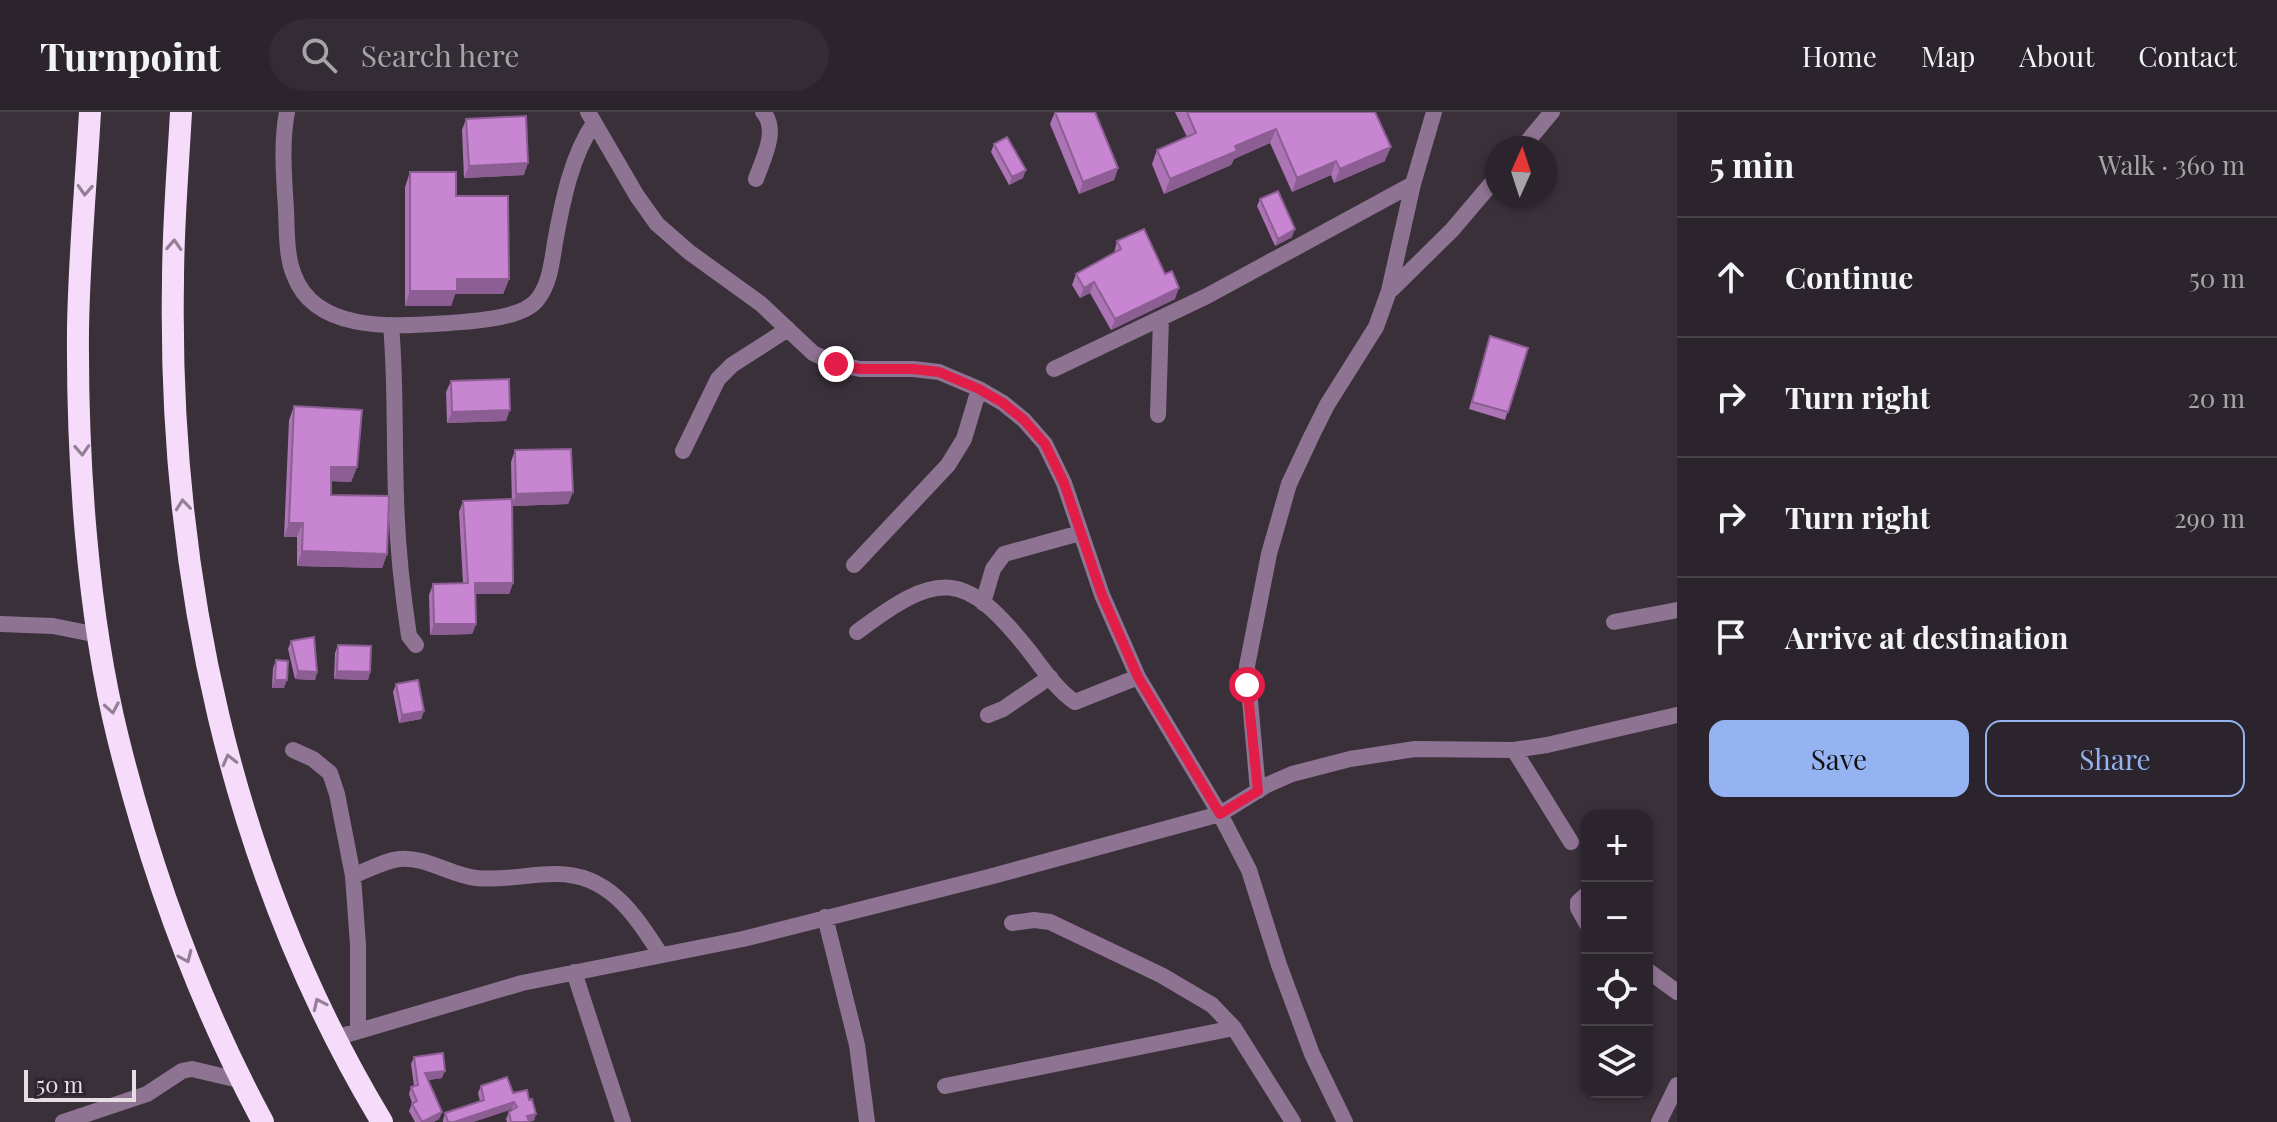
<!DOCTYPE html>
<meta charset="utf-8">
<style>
body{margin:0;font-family:"Playfair Display",serif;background:#332c34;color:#f1f3f6}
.controls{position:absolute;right:24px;bottom:24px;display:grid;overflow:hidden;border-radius:16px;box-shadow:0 2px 6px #0004}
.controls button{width:72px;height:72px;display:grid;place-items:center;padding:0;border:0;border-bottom:2px solid #474148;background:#2b242c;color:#f1f3f6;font:40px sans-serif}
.compass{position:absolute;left:1485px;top:24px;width:72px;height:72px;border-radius:50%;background:#2b242c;box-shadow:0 2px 6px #0004;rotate:3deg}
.scale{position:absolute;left:24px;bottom:20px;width:112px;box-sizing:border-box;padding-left:8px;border:4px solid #e5dfe5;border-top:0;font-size:22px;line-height:28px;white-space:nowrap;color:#e5dfe5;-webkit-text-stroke:6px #2f2630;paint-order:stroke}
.stop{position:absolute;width:24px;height:24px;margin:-18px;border:6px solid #e11d48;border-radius:50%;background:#fff}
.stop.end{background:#e11d48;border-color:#fff;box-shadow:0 2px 8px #0008}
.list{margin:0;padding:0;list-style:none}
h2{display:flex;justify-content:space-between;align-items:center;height:104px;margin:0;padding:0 32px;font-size:34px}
h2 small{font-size:26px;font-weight:400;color:#a6a4a9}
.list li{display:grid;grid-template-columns:52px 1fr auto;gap:24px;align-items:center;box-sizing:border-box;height:120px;padding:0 32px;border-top:2px solid #474148}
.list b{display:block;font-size:30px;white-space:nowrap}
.list em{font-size:26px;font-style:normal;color:#a6a4a9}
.actions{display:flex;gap:16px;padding:24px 32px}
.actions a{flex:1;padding:18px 0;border:2px solid #95b2f1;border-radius:16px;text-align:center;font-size:28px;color:#95b2f1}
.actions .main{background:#95b2f1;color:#111}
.icon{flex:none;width:44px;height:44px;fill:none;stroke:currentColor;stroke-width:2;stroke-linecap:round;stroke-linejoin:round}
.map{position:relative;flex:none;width:1677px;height:1010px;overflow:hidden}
header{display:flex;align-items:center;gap:48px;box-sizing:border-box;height:112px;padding:0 40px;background:#2b242c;border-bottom:2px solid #474148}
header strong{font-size:38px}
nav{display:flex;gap:44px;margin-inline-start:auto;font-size:28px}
.search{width:560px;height:72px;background:#332c34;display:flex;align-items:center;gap:20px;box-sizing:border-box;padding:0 28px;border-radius:44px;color:#a6a4a9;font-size:30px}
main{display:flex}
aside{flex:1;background:#2b242c}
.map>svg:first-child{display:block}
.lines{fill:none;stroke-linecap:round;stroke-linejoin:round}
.minor{stroke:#8f7393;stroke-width:16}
.highway{stroke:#f7dbfb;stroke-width:22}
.wall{fill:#ac73b5}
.shaded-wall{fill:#8c5e93}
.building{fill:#c886d2;stroke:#8c5e93;stroke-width:2}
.oneway{stroke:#938096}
.route{stroke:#e11d48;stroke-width:10}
</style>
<header>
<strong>Turnpoint</strong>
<div class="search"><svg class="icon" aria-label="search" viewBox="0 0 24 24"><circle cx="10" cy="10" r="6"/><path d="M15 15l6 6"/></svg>Search here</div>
<nav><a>Home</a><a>Map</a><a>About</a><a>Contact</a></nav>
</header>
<main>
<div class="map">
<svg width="1677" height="1010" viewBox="0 0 1677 1010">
<rect width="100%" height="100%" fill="#39303a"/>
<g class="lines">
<path class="minor" d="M287 0C281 31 284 66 286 97 287 118 286 144 294 163 316 223 400 214 450 211 472 209 522 207 537 188 551 171 552 146 556 125 563 87 572 43 594 11
M1522 36 1552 0
M756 67C763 47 779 18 763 0
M1391 178 1452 118 1497 65
M391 213C396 270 394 327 396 384 397 431 402 478 409 524L416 533
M1054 257 1207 184 1413 72
M1158 303 1161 206
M683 339 718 267 732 253 788 217
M854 453 948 353 964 327 979 277
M983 491 993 457 1004 442 1080 421
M1614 510 1677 498
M0 512 53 514 98 523
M857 520C938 459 964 456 1030 540 1043 557 1057 578 1075 590L1138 565
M988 603 1003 597 1050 565
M293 638 313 647 330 661 337 682 353 764 358 833V918
M1514 638 1571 730
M1258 679 1247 554 1269 442 1289 372 1312 323 1327 293 1376 215 1389 179 1413 72 1434 0
M353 764C368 758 383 749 399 747 425 744 450 763 476 766 502 769 529 762 555 762 609 761 635 803 661 843
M1587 782 1578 790V796L1587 812
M825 805 857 933 867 1010
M1012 811 1034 808 1050 810 1161 863 1212 893 1234 916 1293 1010
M1647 858 1677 880
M574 860 623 1010
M335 926 522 871 743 827 989 765 1220 702 1138 565 1102 483 1064 371 1045 332 1024 308 1003 291 979 277 939 260 913 257H860L836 252 813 241 761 192 689 140 657 112 637 84 588 0
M945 974 1234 916
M63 1010 147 982 182 959 192 957 243 969
M1345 1010 1312 942 1279 853 1249 758 1220 702 1267 673 1292 662 1350 647 1415 637 1514 638 1547 633 1677 603
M1659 1010 1677 973"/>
<path class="highway" d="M90 0C86 72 79 145 78 218 77 347 87 501 118 626 151 759 198 889 263 1010
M181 0C178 56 173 113 173 169 168 461 230 758 382 1010"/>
</g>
<path class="wall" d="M1055 0 1118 56 1114 68 1079 82 1050 12Z
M1175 0H1375L1385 49 1334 71 1331 63 1292 80 1270 31 1234 47 1231 53 1164 82 1152 52 1157 38 1187 25Z
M466 7 524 63 464 66 462 18Z
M994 32 1023 66 1009 73 991 40Z
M410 60 456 84 509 167 503 182H455L451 194H405V75Z
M1260 87 1292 125 1275 134 1257 94Z
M1117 129 1175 187 1111 218 1090 181 1080 186 1072 173 1076 162 1114 141Z
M1488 232 1528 236 1505 308 1469 297Z
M451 269 506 309 447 311 446 280Z
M294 294 357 355 351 370 331 369V383L387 442 382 456 297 454V425H284L289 308Z
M515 338 573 380 568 392 512 394 511 350Z
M463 389 513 471 509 482H475L476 512 472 522 430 523 429 483 433 472 463 471 459 400Z
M291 529 317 560 315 568 295 567 288 537Z
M338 533 370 560 368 568 334 567 335 541Z
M276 548 284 576H272L273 556Z
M396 572 424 599 421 607 399 611 393 580Z
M414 945 442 966 428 968 442 1000 439 1007 433 1010H415L409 999 412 991 409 982 411 975 414 974 411 952Z
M481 974 513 981 534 1009 507 1010 506 1007 509 1000 512 998V997L473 1010H443V1008L445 1001 480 989 478 981Z"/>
<path class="shaded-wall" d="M1276 17 1270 31 1234 47 1231 53 1164 82 1170 67 1235 34Z
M1391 35 1385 49 1334 71 1340 57Z
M1336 49 1331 63 1292 80 1297 66Z
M528 51 524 63 464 66 469 54Z
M1118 56 1114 68 1079 82 1083 70Z
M1026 58 1023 66 1009 73 1012 65Z
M1295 117 1292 125 1275 134 1278 127Z
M457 167H509L503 182H455L451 194H405L410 179Z
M1094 170 1090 181 1080 186 1084 176Z
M1179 176 1175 187 1111 218 1115 207Z
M510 298 506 309 447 311 452 300Z
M331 355H357L351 370 326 369Z
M573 380 568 392 512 394 516 382Z
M289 411H303L297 425H284Z
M302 439 387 442 382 456 297 454Z
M475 471H513L509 482H471Z
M434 512H476L472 522 430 523Z
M298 559 317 560 315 568 295 567Z
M337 559 370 560 368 568 334 567Z
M275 568H287L284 576H272Z
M424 599 421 607 399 611 402 603Z
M445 959 442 966 423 969 425 961Z
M514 990 512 997 473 1010H454Z
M442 1000 439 1007 433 1010H422Z
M536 1002 534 1009 525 1010 527 1004Z"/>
<path class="building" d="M1055 0H1095L1118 56 1083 70Z
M1187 0H1375L1391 35 1340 57 1336 49 1297 66 1276 17 1235 34 1237 39 1170 67 1157 38 1196 21Z
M526 4 528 51 469 54 466 7Z
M1007 25 1026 58 1012 65 994 32Z
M410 60H456V84H508L509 167H457V179H410Z
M1278 79 1295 117 1278 127 1260 87Z
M1144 117 1165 162 1172 159 1179 176 1115 207 1094 170 1084 176 1076 162 1121 137 1117 129Z
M1490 224 1528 236 1508 300 1472 290Z
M509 267 510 298 452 300 451 269Z
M294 294 362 298 357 355H331V383L389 384 387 442 302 439 303 411H289Z
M571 337 573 380 516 382 515 338Z
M512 387 513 471H475L476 512H434L433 472 468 471 463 389Z
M314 525 317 560 298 559 291 529Z
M338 533 371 534 370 560 337 559Z
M276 548 288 549 287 568H275Z
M418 568 424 599 402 603 396 572Z
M443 941 445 959 425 961 442 1000 422 1010 412 992 417 989 411 975 418 973 414 945Z
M507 965 513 981 527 978 529 988 532 987 536 1002 527 1004 529 1010H511L509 1000 517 995 514 990 454 1010H448L445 1001 484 988 481 974Z"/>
<defs><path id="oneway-chevron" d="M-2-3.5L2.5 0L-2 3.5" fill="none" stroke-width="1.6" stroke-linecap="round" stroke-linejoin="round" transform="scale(2)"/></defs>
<g class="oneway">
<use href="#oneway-chevron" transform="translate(85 78) rotate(93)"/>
<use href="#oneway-chevron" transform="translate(174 133) rotate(-87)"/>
<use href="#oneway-chevron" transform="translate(82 338) rotate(87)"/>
<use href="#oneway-chevron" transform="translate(183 393) rotate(-96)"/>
<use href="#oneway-chevron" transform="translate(112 596) rotate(80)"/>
<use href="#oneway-chevron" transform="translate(229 648) rotate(-104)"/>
<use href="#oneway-chevron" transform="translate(186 845) rotate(66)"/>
<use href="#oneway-chevron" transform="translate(319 892) rotate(-115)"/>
</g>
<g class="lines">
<path class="route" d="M836 252 860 257H913L939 260 979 277 1003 291 1024 308 1045 332 1064 371 1102 483 1138 565 1220 702 1258 679 1247 573"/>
</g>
</svg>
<div class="controls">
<button>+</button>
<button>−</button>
<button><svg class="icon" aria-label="locate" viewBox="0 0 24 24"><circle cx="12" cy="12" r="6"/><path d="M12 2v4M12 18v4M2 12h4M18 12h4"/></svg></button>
<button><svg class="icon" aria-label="layers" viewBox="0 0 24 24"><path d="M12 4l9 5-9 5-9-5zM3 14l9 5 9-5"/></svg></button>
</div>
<svg class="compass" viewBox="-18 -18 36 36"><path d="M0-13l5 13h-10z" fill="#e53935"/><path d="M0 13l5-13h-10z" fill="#a6a4a9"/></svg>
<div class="scale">50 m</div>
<div class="stop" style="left:1247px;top:573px"></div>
<div class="stop end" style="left:836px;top:252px"></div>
</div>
<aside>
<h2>5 min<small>Walk · 360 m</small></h2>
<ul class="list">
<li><svg class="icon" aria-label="ahead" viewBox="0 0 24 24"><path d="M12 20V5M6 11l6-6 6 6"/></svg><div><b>Continue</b></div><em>50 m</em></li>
<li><svg class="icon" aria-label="right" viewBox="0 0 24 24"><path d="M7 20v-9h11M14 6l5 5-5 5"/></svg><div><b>Turn right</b></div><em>20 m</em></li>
<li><svg class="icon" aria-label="right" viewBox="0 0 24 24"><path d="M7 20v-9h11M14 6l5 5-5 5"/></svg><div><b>Turn right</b></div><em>290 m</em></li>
<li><svg class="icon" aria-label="arrive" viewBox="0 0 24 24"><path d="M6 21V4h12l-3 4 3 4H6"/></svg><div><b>Arrive at destination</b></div></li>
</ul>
<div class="actions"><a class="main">Save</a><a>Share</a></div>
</aside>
</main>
